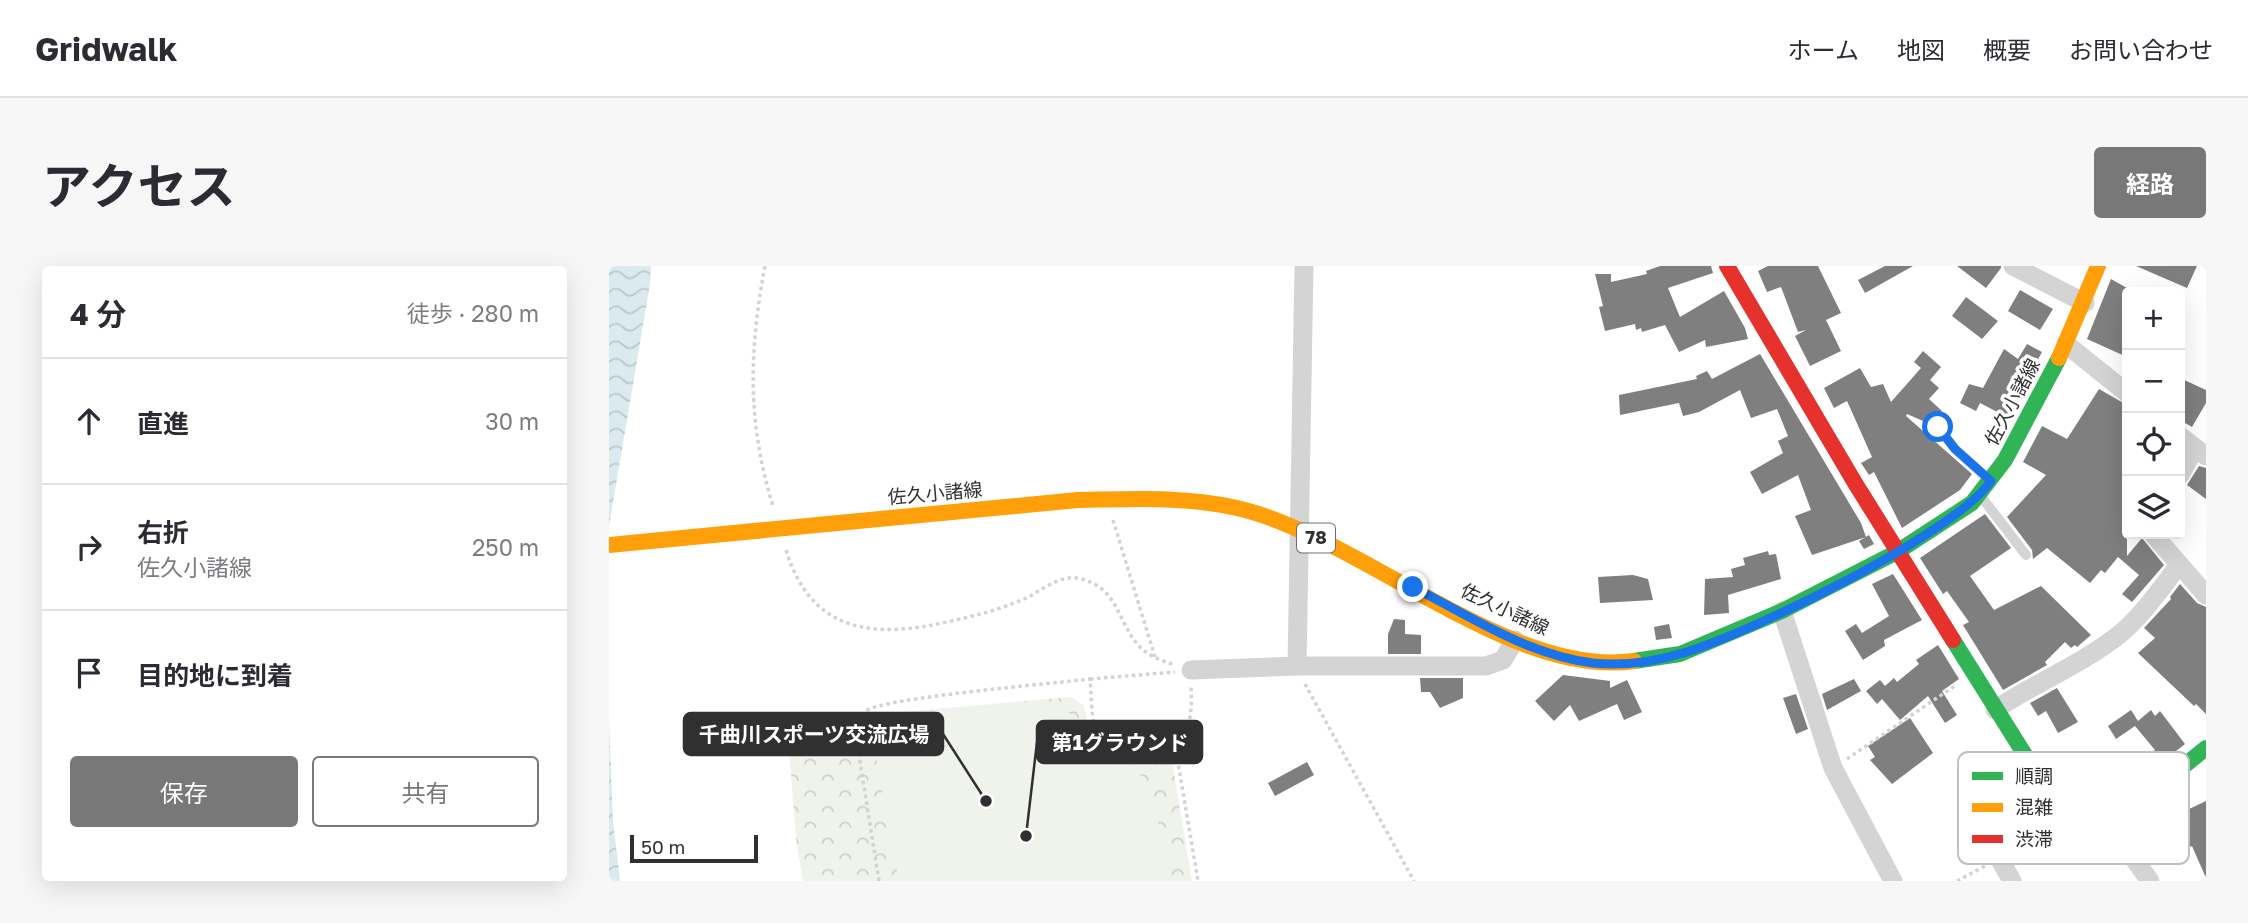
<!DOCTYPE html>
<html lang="ja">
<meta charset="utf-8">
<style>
body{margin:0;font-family:"Golos Text","Noto Sans JP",sans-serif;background:#f7f7f7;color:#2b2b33}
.controls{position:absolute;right:21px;top:21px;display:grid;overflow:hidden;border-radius:7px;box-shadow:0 7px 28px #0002}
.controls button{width:63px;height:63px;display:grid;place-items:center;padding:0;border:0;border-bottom:2px solid #e1e1e2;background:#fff;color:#2b2b33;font:35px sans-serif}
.scale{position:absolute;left:21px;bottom:18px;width:128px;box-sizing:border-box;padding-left:7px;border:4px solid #303030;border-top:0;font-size:19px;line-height:24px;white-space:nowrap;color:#303030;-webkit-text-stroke:5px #fff;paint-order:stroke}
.stop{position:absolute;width:21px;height:21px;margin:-16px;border:5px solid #1a73e8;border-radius:50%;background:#fff}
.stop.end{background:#1a73e8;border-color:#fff;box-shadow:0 2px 7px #0008}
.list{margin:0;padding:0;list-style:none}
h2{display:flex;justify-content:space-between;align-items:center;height:91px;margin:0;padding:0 28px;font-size:30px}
h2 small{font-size:23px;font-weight:400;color:#7c7c81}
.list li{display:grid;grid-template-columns:46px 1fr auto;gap:21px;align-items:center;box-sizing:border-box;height:126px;padding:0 28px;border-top:2px solid #e1e1e2}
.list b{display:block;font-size:26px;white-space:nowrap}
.list p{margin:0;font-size:23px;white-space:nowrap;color:#7c7c81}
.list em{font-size:23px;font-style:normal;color:#7c7c81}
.actions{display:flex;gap:14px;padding:21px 28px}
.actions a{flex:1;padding:16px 0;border:2px solid #787878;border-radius:7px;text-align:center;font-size:24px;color:#787878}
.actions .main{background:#787878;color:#fff}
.icon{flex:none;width:38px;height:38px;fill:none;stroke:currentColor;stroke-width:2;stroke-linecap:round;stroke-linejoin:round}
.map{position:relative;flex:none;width:1597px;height:615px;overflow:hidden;border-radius:7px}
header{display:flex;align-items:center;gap:42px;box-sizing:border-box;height:98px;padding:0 35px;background:#fff;border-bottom:2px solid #e1e1e2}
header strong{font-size:33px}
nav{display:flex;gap:38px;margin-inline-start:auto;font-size:24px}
.intro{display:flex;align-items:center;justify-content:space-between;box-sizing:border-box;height:168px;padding:0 42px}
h1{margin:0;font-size:49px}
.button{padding:18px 32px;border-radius:7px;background:#787878;color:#fff;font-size:24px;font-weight:700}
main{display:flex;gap:42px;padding:0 42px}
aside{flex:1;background:#fff;border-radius:7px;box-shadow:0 7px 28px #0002}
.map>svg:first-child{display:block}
.forest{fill:url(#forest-crowns)}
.pitch{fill:#f0f2ec}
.water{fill:url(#water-waves)}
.building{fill:#7f7f7f}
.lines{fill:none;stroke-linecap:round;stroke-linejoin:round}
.path{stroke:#d3d3d3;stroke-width:3.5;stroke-dasharray:3.5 3.5;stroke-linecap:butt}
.lane{stroke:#d4d4d4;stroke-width:10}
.street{stroke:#d4d4d4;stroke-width:19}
.fast{stroke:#30b455;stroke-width:16}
.slow{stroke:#ff9f0a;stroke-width:16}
.jam{stroke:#e5322d;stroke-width:16}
.slow-bridge{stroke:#ff9f0a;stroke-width:16}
.route{stroke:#1a73e8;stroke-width:9}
.labels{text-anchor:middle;stroke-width:7;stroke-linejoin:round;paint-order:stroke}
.shield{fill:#fff;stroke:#6e6e6e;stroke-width:2}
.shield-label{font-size:18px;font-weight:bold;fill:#303030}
.street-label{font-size:19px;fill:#303030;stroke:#fff}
.key{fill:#fff;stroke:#c1c1c1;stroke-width:2}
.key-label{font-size:19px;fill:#303030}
.leader{fill:none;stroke:#303030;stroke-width:2.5}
.callout-dot{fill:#303030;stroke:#fff;stroke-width:2.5}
.callout{fill:#303030;stroke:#303030;stroke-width:2.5}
.callout-label{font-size:21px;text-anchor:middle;font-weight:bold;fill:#fff}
</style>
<header>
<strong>Gridwalk</strong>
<nav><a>ホーム</a><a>地図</a><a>概要</a><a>お問い合わせ</a></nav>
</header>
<div class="intro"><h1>アクセス</h1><a class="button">経路</a></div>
<main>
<aside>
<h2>4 分<small>徒歩 · 280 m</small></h2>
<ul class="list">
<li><svg class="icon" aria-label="ahead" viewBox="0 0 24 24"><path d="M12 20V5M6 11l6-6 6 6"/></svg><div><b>直進</b></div><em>30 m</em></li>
<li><svg class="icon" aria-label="right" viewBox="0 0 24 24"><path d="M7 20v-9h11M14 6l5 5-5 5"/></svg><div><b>右折</b><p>佐久小諸線</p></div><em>250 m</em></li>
<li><svg class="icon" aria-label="arrive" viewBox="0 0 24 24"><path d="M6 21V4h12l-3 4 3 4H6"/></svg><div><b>目的地に到着</b></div></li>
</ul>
<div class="actions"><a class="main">保存</a><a>共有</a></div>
</aside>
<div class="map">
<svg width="1597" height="615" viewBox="0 0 1597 615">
<defs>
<pattern id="forest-crowns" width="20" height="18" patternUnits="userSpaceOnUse" patternTransform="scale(1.75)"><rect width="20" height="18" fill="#f0f2ec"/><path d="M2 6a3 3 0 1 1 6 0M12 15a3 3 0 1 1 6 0" fill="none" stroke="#ced0cb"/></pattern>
<pattern id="water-waves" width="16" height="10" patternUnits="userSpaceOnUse" patternTransform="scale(1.75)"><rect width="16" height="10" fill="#daeaee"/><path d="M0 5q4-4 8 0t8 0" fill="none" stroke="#bbc9cc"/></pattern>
</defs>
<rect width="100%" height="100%" fill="#fff"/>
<path class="forest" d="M462 431 475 440C488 502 506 502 562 488L583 615H194L187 573 178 456Z"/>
<path class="pitch" d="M438 438C484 445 462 480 493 499 505 507 521 508 535 510L542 526 563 615H290L265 481 275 459 291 449Z"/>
<path class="water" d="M0 0H42L41 18 0 260Z
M0 456 4 555 11 615H0Z"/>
<path class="building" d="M1051 0H1102L1104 7 1059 22 1071 51 1115 25 1136 62 1139 73 1097 81 1096 74 1070 86 1056 59 1033 66 1032 62 1027 64 1026 58 996 65 990 41 994 40 986 8H1002V16L1038 8 1037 5Z
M1159 0H1209L1232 47 1217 54 1232 85 1201 100 1186 70 1197 64 1189 66 1172 21 1158 26 1149 5Z
M1276 0H1304L1256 27 1249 14Z
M1348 0H1392V2L1377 22Z
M1527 0H1588L1578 22Z
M1502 13 1518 22V91L1478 73Z
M1411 24 1444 43 1431 64 1399 45Z
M1357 31 1389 55 1373 73 1343 50Z
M1418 78 1433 86 1398 151 1371 137 1367 145 1351 137 1360 118 1374 122 1395 83 1409 93Z
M1314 85 1332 101 1321 114 1330 122 1320 133 1333 145 1321 158 1298 148 1297 150 1363 208 1351 224 1293 262 1265 206 1260 209 1252 197 1263 191 1238 135 1225 142 1215 122 1251 102 1262 121 1274 118 1282 136 1312 102 1305 96Z
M1151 88 1252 257 1257 271 1203 289 1186 250 1202 244 1189 209 1153 228 1141 206 1174 187 1169 175 1179 170 1168 143 1142 152 1131 124 1090 146 1074 150 1070 137 1011 149 1010 129 1088 113 1087 110 1098 105 1103 113Z
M1571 112 1597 124V137L1583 161 1571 154Z
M1490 123 1518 139V290L1533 272 1555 299 1523 336 1513 328 1530 309 1509 291 1496 307 1492 304 1481 317 1438 282 1424 293 1423 284 1398 251 1437 209 1414 196 1433 160 1458 173Z
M1590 200 1597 202V233L1578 219Z
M1376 248 1402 282 1361 310 1385 344 1432 320 1482 369 1468 381 1466 379 1462 382 1456 376 1436 396 1438 399 1394 424 1354 359 1360 356 1338 325 1334 328 1311 292Z
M1260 269 1265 278 1255 283 1250 275Z
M1159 285 1160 289 1167 288 1172 313 1119 329 1120 347 1095 349 1096 313 1124 311 1122 303 1136 299 1134 292Z
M1284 308 1313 354 1275 374 1276 380 1254 394 1236 365 1247 358 1253 367 1280 350 1263 318Z
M1024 309 1039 313 1044 334 991 337 989 311Z
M1571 318 1588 337 1597 341V448L1587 438 1585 440 1529 387 1546 372 1535 362 1562 333 1561 331Z
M785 353 796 354V368L812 369V388H779V368Z
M1060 358 1063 372 1047 374 1045 361Z
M1329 379 1350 413 1333 425 1348 449 1336 457 1319 430 1291 454 1273 433 1268 438 1257 425 1271 414 1276 420 1285 412 1288 416 1310 398 1307 394Z
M954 409 1001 415V422L1018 414 1033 446 1015 454 1008 438 970 455 961 439 945 455 926 435Z
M811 412H854V432L831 442 821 426H812Z
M1245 413 1252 425 1218 444 1213 428Z
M1448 422 1469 456 1449 467 1437 445 1429 450 1421 437Z
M1187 428 1199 463 1187 468 1174 432Z
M1522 444 1529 455 1542 444 1546 450 1551 445 1576 478 1539 507 1530 496 1546 484 1526 460 1507 473 1499 460Z
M1301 452 1324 487 1283 518 1261 494 1266 491 1259 480Z
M698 496 705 509 666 530 659 517Z
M1597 535V612L1583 580 1568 587 1559 573 1555 575 1553 572 1533 583 1516 568 1524 560 1520 554 1541 541 1553 556Z"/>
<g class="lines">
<path class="path" d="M156 0C140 85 138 156 164 240
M504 254 546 391
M177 284C202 366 263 373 338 356 365 350 390 344 415 333 433 325 451 307 473 313 509 323 508 354 529 379 539 390 553 395 566 399
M481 413 566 406
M696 418 805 615
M566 479 589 615
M1238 493 1347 419
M270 615 247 470C248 461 250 452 257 445 271 432 449 417 481 413 483 432 481 461 492 477 505 497 564 486 575 468 583 453 583 437 582 420
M1348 615 1376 600"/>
<path class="lane" d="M1329 161 1346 183 1379 213
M1371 229 1417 289"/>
<path class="street" d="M1404 0 1476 37
M1457 78 1518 127
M1571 170 1597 190
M1571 209 1586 182
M1544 268 1597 329
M1173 345 1224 502 1284 615
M688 400 695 0
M582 404 688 400H877L894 394 906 374
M1386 444C1427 416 1472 399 1511 368 1534 349 1552 322 1570 299
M1485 559 1523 590 1541 615
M1403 615 1390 592 1453 548"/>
<path class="fast" d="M1344 374 1453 548 1463 558 1473 561 1485 559 1524 532 1554 517 1597 482
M1025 395 1071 388 1173 345 1288 286 1363 237 1396 194 1450 92"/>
<path class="slow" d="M1450 92 1489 0
M469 234C522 233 576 230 628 242 751 270 900 413 1025 395"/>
<path class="jam" d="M1118 0 1246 217 1344 374"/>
<path class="slow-bridge" d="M0 279 469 234"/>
</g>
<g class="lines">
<path class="route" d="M804 321C862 351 919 389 984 397 1014 400 1045 396 1074 387 1141 367 1344 269 1382 215L1346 183 1329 161"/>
</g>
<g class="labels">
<rect class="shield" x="688" y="257.5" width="38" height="29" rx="5"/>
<g class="shield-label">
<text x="707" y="278">78</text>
</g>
<g class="street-label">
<text transform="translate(1403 136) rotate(-62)" y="7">佐久小諸線</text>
<text transform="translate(326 227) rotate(-5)" y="7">佐久小諸線</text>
<text transform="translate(896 343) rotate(25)" y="7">佐久小諸線</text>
</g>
</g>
<rect x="1349" y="486" width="231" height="112" rx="10" class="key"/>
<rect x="1363" y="506" width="31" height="8" fill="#30b455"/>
<rect x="1363" y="537" width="31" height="9" fill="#ff9f0a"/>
<rect x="1363" y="569" width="31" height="8" fill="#e5322d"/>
<g class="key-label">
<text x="1406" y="517">順調</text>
<text x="1406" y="548">混雑</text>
<text x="1406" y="580">渋滞</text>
</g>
<path class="leader" d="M377 535L334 468M417 570L428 476"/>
<g class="callout-dot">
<circle cx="377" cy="535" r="7"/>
<circle cx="417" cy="570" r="7"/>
</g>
<g class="callout">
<rect x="75" y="447" width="259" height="42" rx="7"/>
<rect x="428" y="455" width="165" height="42" rx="7"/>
</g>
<g class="callout-label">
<text x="205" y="476">千曲川スポーツ交流広場</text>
<text x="511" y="484">第1グラウンド</text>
</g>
</svg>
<div class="controls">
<button>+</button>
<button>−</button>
<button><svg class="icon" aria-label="locate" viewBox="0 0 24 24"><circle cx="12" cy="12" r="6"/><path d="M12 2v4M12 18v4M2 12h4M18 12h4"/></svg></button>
<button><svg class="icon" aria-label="layers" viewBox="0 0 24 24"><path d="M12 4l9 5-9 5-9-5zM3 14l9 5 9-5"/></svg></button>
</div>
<div class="scale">50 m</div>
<div class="stop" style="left:1329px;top:161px"></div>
<div class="stop end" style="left:804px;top:321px"></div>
</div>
</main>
